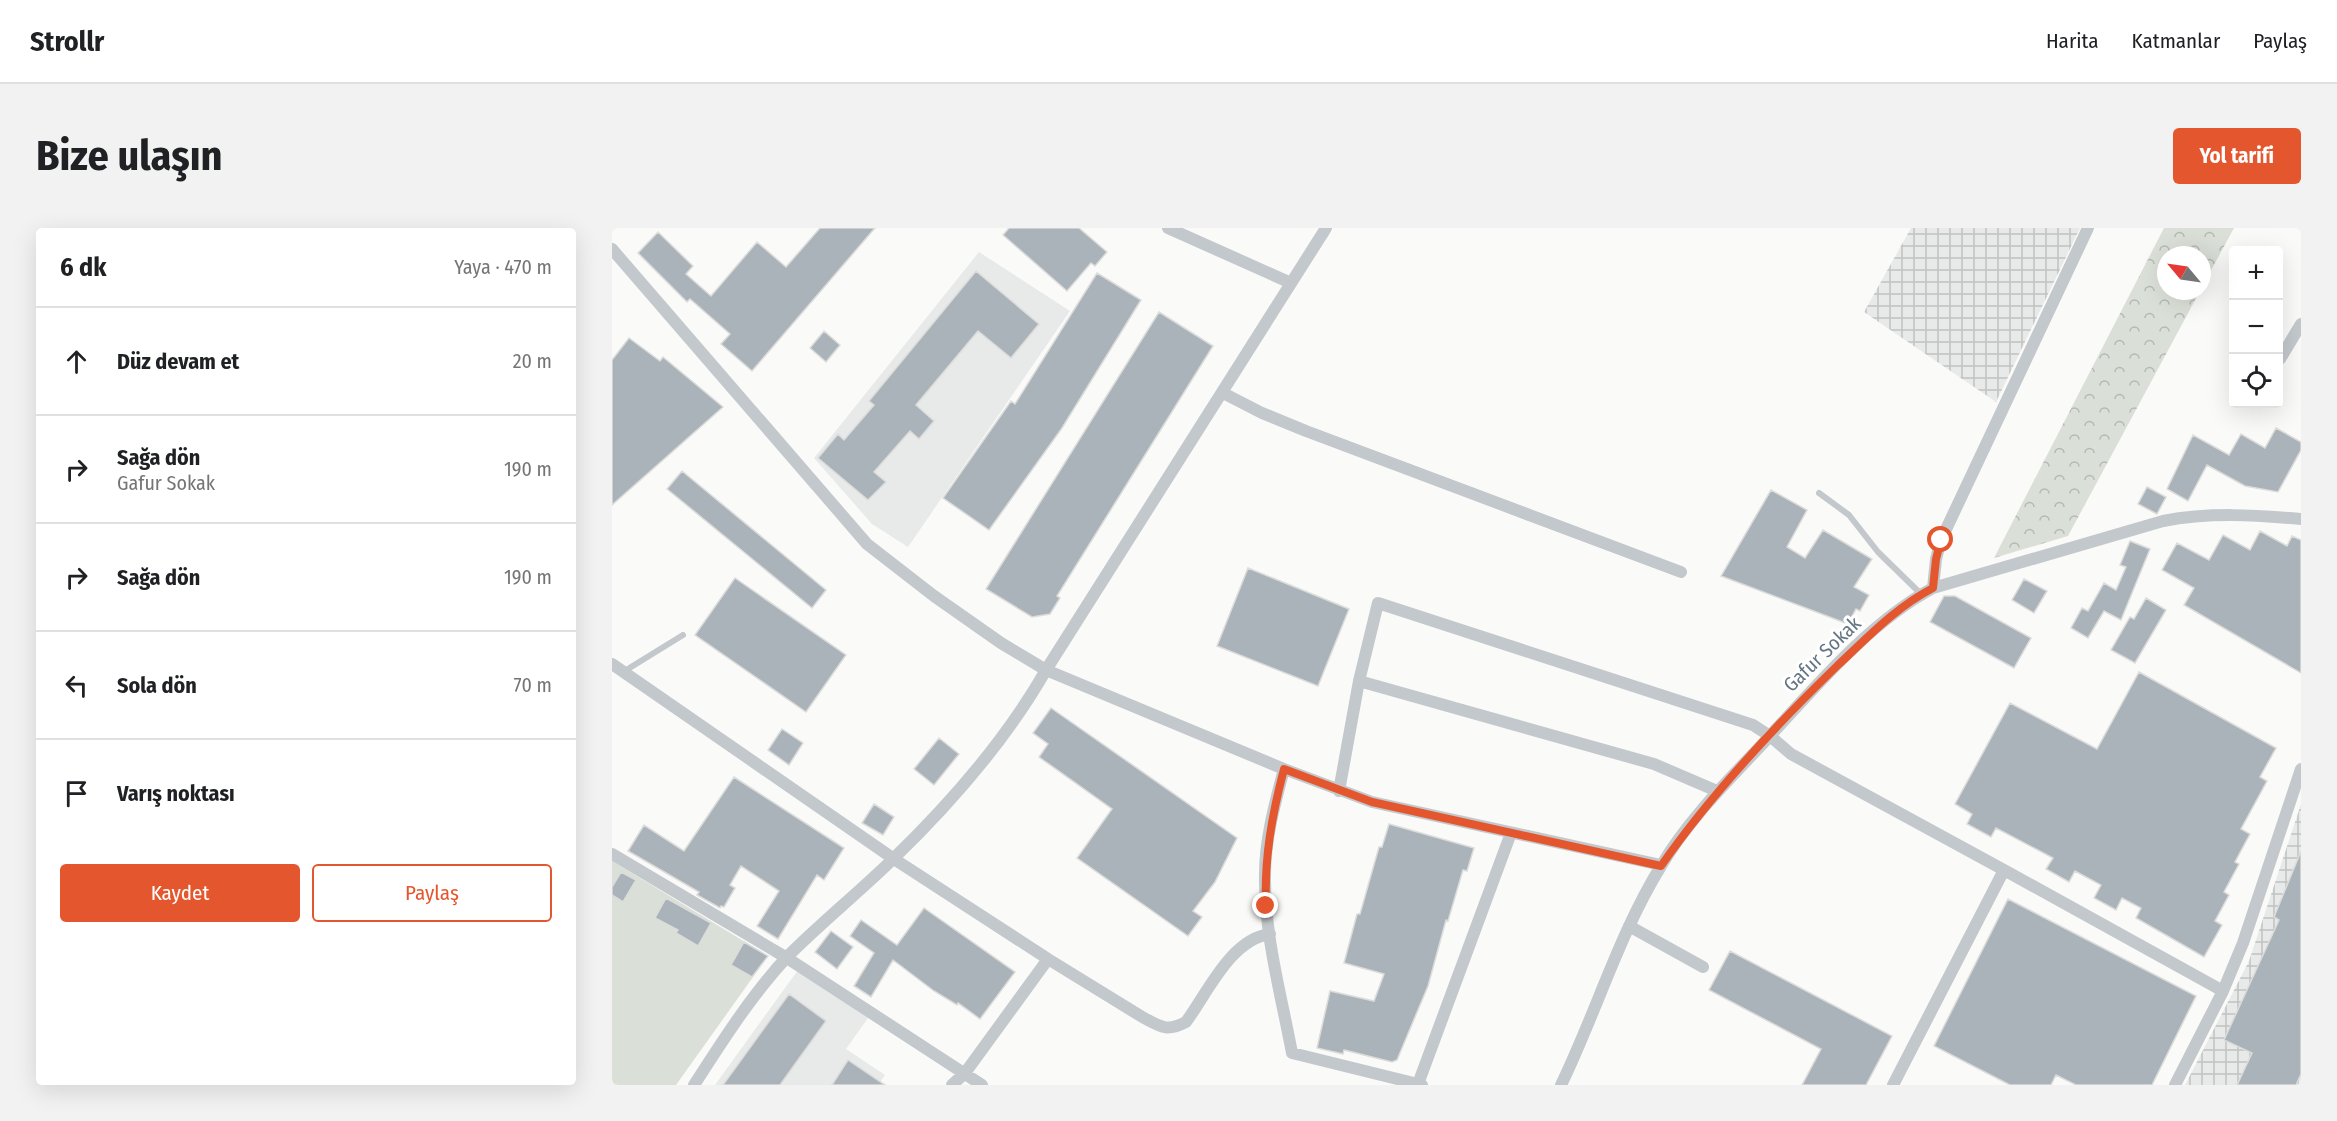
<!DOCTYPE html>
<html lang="tr">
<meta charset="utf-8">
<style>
body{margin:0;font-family:"Fira Sans Condensed",sans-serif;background:#f2f2f2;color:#202124}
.controls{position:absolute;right:18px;top:18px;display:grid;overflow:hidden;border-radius:6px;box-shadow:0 6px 24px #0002}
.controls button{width:54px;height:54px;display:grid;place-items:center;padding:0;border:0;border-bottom:2px solid #e0e0e0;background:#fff;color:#202124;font:30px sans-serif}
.compass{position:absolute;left:1545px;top:18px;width:54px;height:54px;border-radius:50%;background:#fff;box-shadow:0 6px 24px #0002;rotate:299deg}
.stop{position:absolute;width:18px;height:18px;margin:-14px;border:4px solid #e4572e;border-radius:50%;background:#fff}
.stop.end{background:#e4572e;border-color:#fff;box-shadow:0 2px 6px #0008}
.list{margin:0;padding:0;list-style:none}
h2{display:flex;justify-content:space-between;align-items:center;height:78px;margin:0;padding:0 24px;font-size:26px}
h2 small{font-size:20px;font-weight:400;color:#757577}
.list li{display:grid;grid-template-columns:39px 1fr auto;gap:18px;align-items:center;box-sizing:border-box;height:108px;padding:0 24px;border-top:2px solid #e0e0e0}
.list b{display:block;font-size:22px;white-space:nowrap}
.list p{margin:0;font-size:20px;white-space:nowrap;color:#757577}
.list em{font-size:20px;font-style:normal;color:#757577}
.actions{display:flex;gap:12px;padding:18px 24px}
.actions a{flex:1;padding:14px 0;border:2px solid #e4572e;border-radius:6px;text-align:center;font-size:21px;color:#e4572e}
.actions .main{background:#e4572e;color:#fff}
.icon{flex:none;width:33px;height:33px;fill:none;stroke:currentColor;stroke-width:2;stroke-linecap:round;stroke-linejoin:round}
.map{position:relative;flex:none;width:1689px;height:857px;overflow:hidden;border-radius:6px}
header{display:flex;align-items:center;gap:36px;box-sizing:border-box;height:84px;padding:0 30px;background:#fff;border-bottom:2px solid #e0e0e0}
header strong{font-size:28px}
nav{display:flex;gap:33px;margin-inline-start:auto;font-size:21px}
.intro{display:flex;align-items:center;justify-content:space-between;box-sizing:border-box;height:144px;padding:0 36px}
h1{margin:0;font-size:42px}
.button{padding:15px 27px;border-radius:6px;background:#e4572e;color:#fff;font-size:21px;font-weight:700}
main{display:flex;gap:36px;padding:0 36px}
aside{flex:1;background:#fff;border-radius:6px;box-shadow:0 6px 24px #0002}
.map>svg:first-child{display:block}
.built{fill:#e8e9e9}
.industrial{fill:url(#industrial-grid)}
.green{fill:#dadfd7}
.forest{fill:url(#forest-crowns)}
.building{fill:#aab3b9;stroke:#dcdcda;stroke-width:1.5}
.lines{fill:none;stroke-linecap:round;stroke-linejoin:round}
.lane{stroke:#c3c8cc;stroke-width:6}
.street{stroke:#c3c8cc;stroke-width:12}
.route{stroke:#e4572e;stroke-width:8}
.labels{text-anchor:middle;stroke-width:6;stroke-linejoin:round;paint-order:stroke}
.street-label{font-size:20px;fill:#657683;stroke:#fff}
</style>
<header>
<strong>Strollr</strong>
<nav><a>Harita</a><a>Katmanlar</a><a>Paylaş</a></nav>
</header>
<div class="intro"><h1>Bize ulaşın</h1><a class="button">Yol tarifi</a></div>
<main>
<aside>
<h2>6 dk<small>Yaya · 470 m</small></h2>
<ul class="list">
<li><svg class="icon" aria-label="ahead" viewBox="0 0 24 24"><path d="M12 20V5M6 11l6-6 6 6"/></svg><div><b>Düz devam et</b></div><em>20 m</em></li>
<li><svg class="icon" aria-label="right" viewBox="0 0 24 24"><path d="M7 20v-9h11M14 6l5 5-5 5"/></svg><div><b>Sağa dön</b><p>Gafur Sokak</p></div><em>190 m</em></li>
<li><svg class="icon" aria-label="right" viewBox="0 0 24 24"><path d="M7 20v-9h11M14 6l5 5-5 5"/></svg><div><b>Sağa dön</b></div><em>190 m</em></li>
<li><svg class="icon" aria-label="left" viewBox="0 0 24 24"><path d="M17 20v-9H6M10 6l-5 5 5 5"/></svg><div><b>Sola dön</b></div><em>70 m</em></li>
<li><svg class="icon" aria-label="arrive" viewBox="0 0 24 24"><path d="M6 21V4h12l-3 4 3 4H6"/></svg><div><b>Varış noktası</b></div></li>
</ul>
<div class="actions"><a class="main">Kaydet</a><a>Paylaş</a></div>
</aside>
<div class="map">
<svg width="1689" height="857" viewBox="0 0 1689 857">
<defs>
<pattern id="industrial-grid" width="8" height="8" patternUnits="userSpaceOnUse" patternTransform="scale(1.5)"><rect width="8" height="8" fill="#e8e9e9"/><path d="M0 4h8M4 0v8" fill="none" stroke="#c0c1c2"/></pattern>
<pattern id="forest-crowns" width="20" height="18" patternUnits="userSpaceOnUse" patternTransform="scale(1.5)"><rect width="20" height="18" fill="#dadfd7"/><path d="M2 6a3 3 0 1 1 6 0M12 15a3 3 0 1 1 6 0" fill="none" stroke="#b4b9b4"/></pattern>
</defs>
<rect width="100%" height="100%" fill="#fafaf8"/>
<path class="built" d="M367 24 458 83 296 319 260 296 202 230Z
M186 742 256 790 234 821 273 847 266 857H103Z"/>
<path class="industrial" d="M1299 0H1468L1384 174 1252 84Z
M1689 576V857H1573L1637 733Z"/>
<path class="green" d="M0 633 156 728 64 857H0Z"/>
<path class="forest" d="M1552 0H1622L1590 59V27H1554V63H1588L1456 308 1382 330Z"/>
<path class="building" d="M208 0H263L140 143 109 116 118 106 78 71 75 74 26 25 46 4 81 38 74 46 99 68 145 14 174 39Z
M397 0H467L495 24 483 38 479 35 455 63 391 7Z
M364 43 427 96 399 130 366 103 304 177 322 193 307 211 298 203 262 244 274 254 256 272 206 230 226 206 232 212 262 177 257 173Z
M485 45 529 72 450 200 377 302 331 270 399 173 403 176Z
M547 84 601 118 445 368 448 370 438 386 420 389 374 361Z
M212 103 228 117 214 134 198 120Z
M17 110 48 133 51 129 111 179 0 277V132Z
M1664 200 1689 214V222L1666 264 1633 258 1595 237 1576 273 1555 261 1581 207 1617 227 1629 206 1653 220Z
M70 243 214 362 200 380 55 261Z
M1535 259 1554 269 1545 286 1526 276Z
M1159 262 1195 282 1175 319 1193 330 1211 302 1260 331 1242 359 1257 367 1248 383 1244 381 1236 396 1109 348Z
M1648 303 1675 318 1680 308 1689 312V445L1572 377 1582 360 1550 342 1565 315 1597 332 1611 307 1638 322Z
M1518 313 1538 321 1509 392 1492 383 1476 410 1459 400 1470 380 1476 383 1492 355 1504 362 1514 339 1508 337Z
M636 340 737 381 706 458 605 418Z
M123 350 234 427 194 484 83 407Z
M1412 351 1435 363 1422 385 1400 372Z
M1332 368H1343L1419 410 1402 440 1318 394Z
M1534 370 1554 382 1523 435 1499 422 1518 389 1522 391Z
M1527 444 1664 520 1648 549 1655 553 1629 601 1638 606 1623 634 1627 636 1612 664 1617 667 1603 693 1610 697 1592 729 1524 690 1529 680 1510 670 1504 682 1482 670 1489 657 1463 643 1457 654 1434 641 1441 630 1384 600 1379 609 1355 596 1360 586 1343 576 1398 475 1485 521Z
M439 480 625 610 603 654 581 683 590 689 576 708 465 630 500 581 427 529 436 516 421 505Z
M170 501 191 515 177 537 156 522Z
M327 510 347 526 322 557 302 541Z
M122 549 232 620 212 652 205 647 166 711 145 698 167 663 129 638 118 657 123 660 112 679 109 678 108 680 85 667 87 664 16 623 32 597 72 623Z
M262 576 282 589 271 607 250 595Z
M777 596 862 620 855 643 851 642 836 693 834 692 816 758 785 832 780 834 732 822 731 826 705 820 718 763 762 773 772 746 732 735 745 686H748L767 619H770Z
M1689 623V846L1684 857H1625L1640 825 1612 812 1667 692 1662 689Z
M9 644 24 652 11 674 0 667V659Z
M54 670 99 695 86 718 64 705 66 702 43 690Z
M1396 671 1584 768 1540 857H1464L1444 847 1439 857H1398L1322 818Z
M312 680 403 744 368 791 346 775 345 777 322 763 281 732 259 769 242 758 262 725 238 708 249 692 285 717Z
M219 703 241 719 225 741 203 724Z
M132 714 156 728 140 749 119 737Z
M1118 723 1280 808 1254 857H1190L1209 821 1097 762Z
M177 766 214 793 168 857H111Z
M236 832 273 857H220Z"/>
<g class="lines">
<path class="lane" d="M1207 265 1237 287 1266 324 1309 366
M11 444 71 407"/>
<path class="street" d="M556 0 679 55
M714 0 434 442 672 541 760 574 1049 637
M0 21 255 316 322 368 389 415 434 442C394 512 338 576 280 632 246 665 209 695 176 728 140 766 110 814 82 857
M1668 131 1689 96
M611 165 650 185 694 203 1069 344
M1321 360 1324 331 1329 312 1476 0
M0 436 282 631 436 731 353 845 340 857
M747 453 1042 536 1105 563
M672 541C663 575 653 611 653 646 652 706 669 766 680 825L810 857
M727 563 747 453 766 375 1141 497 1158 508 1179 526 1392 642
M0 626 175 730 370 857
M1017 698 1091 739
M436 731 532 790C549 799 555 804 574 794 596 764 619 711 658 706
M806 856 899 605
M949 857C984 785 1007 706 1049 638 1077 590 1119 550 1157 509 1204 458 1259 393 1321 360L1551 293C1598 284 1642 287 1689 291
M1281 857 1392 642 1611 763 1631 715 1689 541
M1563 857 1611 763"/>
</g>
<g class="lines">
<path class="route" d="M654 678C652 630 660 587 672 541L760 574 1049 638C1100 565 1161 500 1225 438 1255 410 1284 379 1321 360L1324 331 1329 312"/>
</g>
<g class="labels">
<g class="street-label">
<text transform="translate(1210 426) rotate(-44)" y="7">Gafur Sokak</text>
</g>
</g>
</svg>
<div class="controls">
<button>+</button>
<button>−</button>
<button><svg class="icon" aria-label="locate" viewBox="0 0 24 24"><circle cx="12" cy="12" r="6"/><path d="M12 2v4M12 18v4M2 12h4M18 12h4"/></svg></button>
</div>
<svg class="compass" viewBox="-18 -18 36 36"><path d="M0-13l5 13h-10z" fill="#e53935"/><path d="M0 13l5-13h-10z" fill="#757577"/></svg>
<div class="stop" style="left:1329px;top:312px"></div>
<div class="stop end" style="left:654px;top:678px"></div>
</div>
</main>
